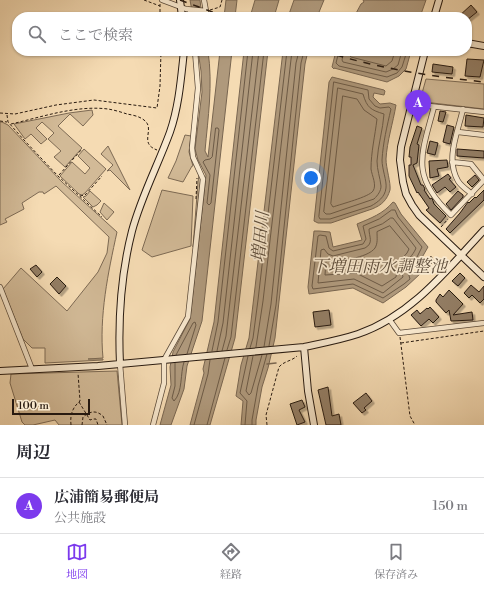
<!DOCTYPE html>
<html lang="ja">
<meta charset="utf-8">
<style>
body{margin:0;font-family:"Libre Bodoni","Noto Serif JP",serif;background:#f7f7f7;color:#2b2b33}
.scale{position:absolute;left:12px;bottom:10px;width:78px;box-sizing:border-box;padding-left:4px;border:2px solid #281a10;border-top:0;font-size:11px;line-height:14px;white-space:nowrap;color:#281a10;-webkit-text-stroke:3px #f8e8ce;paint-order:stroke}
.you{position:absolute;left:311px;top:178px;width:14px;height:14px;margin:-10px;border:3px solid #fff;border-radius:50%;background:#1a73e8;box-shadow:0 0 0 6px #1a73e833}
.badge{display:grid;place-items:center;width:26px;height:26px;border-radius:50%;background:#7c3aed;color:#fff;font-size:13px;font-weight:700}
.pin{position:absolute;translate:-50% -33px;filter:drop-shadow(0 1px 2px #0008)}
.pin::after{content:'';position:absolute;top:21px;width:14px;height:12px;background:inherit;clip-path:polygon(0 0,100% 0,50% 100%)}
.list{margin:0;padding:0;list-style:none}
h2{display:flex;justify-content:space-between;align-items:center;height:52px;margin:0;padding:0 16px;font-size:17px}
h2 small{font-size:13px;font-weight:400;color:#7c7c81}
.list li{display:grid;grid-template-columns:26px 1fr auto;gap:12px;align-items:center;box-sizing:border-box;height:56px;padding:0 16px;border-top:1px solid #e1e1e2}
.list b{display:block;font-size:15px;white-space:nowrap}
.list p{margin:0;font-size:13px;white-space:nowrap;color:#7c7c81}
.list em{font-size:13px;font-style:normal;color:#7c7c81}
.icon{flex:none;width:22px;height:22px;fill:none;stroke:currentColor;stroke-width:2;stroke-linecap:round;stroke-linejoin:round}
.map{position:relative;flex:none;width:484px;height:425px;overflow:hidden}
.search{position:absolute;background:#fff;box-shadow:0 1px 3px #0004;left:12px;right:12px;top:12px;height:44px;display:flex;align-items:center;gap:10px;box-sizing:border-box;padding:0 14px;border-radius:16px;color:#7c7c81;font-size:15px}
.sheet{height:108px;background:#fff}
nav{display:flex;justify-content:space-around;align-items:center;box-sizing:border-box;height:56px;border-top:1px solid #e1e1e2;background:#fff;font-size:11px;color:#7c7c81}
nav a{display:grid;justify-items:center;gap:2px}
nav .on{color:#7c3aed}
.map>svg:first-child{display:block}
.green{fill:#d2ba97;stroke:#7d6a54}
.water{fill:#af997c;stroke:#796651}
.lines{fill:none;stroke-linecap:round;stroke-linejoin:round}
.shore{stroke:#6c5a46;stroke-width:1}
.stream{stroke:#796651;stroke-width:1.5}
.building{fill:#937e65;stroke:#281a10;filter:url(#shadow)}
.street-casing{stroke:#5b4a39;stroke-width:6}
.secondary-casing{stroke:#281a10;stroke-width:8}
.path{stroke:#281a10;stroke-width:1;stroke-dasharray:3 2;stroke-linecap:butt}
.street{stroke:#f8e8ce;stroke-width:4.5}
.secondary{stroke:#f8e8ce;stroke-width:6}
.rail{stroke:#281a10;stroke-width:1.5;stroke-dasharray:7 7;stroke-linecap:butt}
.labels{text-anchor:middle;stroke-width:3.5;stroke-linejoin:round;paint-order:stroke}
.water-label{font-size:17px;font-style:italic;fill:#5e4d3b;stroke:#f8e8ce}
</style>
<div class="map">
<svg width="484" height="425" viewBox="0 0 484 425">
<defs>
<filter id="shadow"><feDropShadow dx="2.5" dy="2.5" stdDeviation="0" flood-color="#0004"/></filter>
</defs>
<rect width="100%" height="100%" fill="#f5dbb3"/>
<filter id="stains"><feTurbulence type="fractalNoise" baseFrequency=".005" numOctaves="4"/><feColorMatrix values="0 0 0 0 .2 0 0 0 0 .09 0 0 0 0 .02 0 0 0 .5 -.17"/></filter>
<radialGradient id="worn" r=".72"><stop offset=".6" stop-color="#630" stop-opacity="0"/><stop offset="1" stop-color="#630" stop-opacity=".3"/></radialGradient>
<path class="green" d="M426 79 484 84V109L424 102 421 97Z
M92 110 93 115 83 126 70 114 58 126 82 148 65 167 54 157 61 151 48 139 54 133 42 122 36 128 47 139 41 144 31 134 25 139 14 124 69 113Z
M0 122H2L8 125 62 182 117 232C108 273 99 316 103 358L88 359H103V360L45 363V348H32L23 339 3 289 21 268 67 311 98 272 107 253 109 237 56 186 44 194 43 192H39L22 203 24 209 5 219 7 222 0 225Z
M185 135 191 136 189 152 193 166H192L183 182 168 178 176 161Z
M108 146 130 190 110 170 107 171 113 165 101 154Z
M84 149 106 169 85 193 82 195 79 194 60 176 72 162 85 174 90 168 78 156Z
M199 175 201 178 193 247 198 182Z
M162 190 193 196 191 246 152 257 142 250Z
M90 191 101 201 97 205 93 207 83 197 86 196Z
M104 203 114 212 107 220 100 212Z
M117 371 122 425H59L55 420 33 425H25L22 422 10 383 11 374Z"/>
<path class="water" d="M190 0H200L202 17H193Z
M226 0H237L235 17H224Z
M255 0H279L274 17H250Z
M294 0H324L317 17H288Z
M363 0H426L420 17H354L361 4 364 2Z
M198 51H208C213 85 208 117 205 151L208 157 220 51H232L202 321 187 366 184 389 171 425H160L171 385 170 367 173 352 190 319 206 175 198 160 195 149 202 92 201 71Z
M244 51H268L235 338 210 425H190L204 373 203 369 214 322Z
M283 51H308L305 64 275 338 268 368 262 387 256 420V425H241L243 401 236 396 241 365 249 338Z
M336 51H411L406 69 399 76 387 82 334 68V69L332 67Z
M332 77 384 90 385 91 384 95 374 93 373 97 380 104 390 103 396 105C393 123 387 141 386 159 386 168 391 183 390 190 387 200 382 205 372 209L331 223H318L314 221 329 82Z
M393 202 395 203 401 214 428 247 420 261 411 271 414 274 431 256 434 261 406 287 383 303 353 288 309 294 308 287 314 231H319L330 232 333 247 362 240 357 224C371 218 383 214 393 202Z"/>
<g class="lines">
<path class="shore" d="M339 51 336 63 339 66 387 77 397 73 402 67 407 51
M344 51 342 60 343 62 386 72 393 69 398 65 402 51
M350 51V56L351 57 386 66 392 61 395 51
M334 82 368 90 369 99 375 106 380 108 389 107 391 109C387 126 383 143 382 160 382 169 387 181 386 188 385 197 378 202 371 206L330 219H320L319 217Z
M338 88 363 94C367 108 371 110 384 114 383 129 378 145 377 161 377 170 380 177 381 186 381 191 378 195 374 199L330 214H326L324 212Z
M343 96 357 99 364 110 377 119C375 136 371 152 371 169 372 176 377 185 373 191 369 197 341 204 333 207L331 204Z
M216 128H218L219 130 211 203 209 205 207 203 210 175 203 162 205 160 210 159 212 157Z
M392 210H395L398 217 422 247 416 259 407 269 410 279 404 284 383 298 353 284 313 289 312 286 318 236 320 235 326 236 329 248 333 251 363 244 366 239 363 226 379 219Z
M391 218H393L416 248C412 259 399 264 403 277L383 293 354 279 318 283 321 250 324 249 328 254 333 256 365 248C374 243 369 237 369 229L382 224Z
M390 226 409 249 407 253 398 263 396 277 382 286 356 273 325 275 326 261C337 262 368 258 375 248 378 243 377 238 377 232Z
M269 346 276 305 301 63 304 51
M256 347 263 301 292 51
M264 347 271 304 296 63 299 51
M250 348 253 338 258 300 287 51
M227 350 231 337 264 51
M212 351 218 322 248 51
M217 351 223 323 253 51
M222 351 226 336 259 51
M176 355 193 323 195 322 196 325 187 354
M253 356 246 391 249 395 251 393 262 355
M175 363V386L172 398 174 401C183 392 180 373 184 362
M194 425 208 374 210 360
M207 425 225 358
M245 425 247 401 240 393 248 356
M252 425V420L258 386 267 354"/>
<path class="stream" d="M267 364 276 363"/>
</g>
<path class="building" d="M471 5 477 12 467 20V17H458Z
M467 59 484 60 480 77 465 76Z
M433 64 453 67 452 74 432 72Z
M440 111 446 112 443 122 438 121Z
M466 115 484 118 483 127 465 126Z
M447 125 454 127 450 144 443 142Z
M417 126 422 128 417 144 419 145 417 163 413 165 421 185H423L425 189 424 190 430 199 432 198 434 204 446 216 440 223 426 210 429 208 418 192 417 193 409 176V165H411V157H409L410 147Z
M430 141 438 143 435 155 427 153Z
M457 149 484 151V158L457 156Z
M447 160 448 167 437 169 439 176 430 178 429 161Z
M448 174 451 178 449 179 456 187 450 192 445 187 437 193 432 185Z
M475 175 479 180 472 187 467 182Z
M484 190V200L450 233 446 229 460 213 468 202 469 203 475 197 476 198Z
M458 191 463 195V197L451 210 446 204Z
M36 265 42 272 37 277 30 269Z
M460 273 465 278 458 286 452 281Z
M57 277 66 286 59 294 50 284Z
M471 285 479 292 484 286V299L480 303 472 295 469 298 464 293Z
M449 290 463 304 453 315 472 312 473 320 451 321 449 310 446 313 436 302V300L440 294 443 297Z
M430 307 439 317 433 323 429 319 421 326 411 315 417 310 420 314 427 308 428 309Z
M329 310 331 325 315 327 313 312Z
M328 387 332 416 339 414 341 425H326L318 390Z
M366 393 372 401 364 408 366 410 362 413 353 403Z
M302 400 305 407 299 410 305 422 297 425 290 404Z"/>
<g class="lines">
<g class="street-casing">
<path id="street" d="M162 0 186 9 206 11 204 0
M190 10 191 17
M411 104 484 112
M434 107C421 156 410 176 451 215L484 180
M463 109C458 132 445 159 458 181 461 186 467 190 472 194
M458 132 484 135
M452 162 471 164 484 180
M0 287 32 369
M389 319 399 333 484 323
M120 364 125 425
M153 425 164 383V360L188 317 203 179 193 157 192 148 198 88 195 51"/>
</g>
<g class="secondary-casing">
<path id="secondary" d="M180 0 182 17
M434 17 439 0
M467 43 484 46
M425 51 401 147 400 160 403 182 406 194 412 205 419 215 484 277
M304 347 308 391 314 425
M120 364C118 320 121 274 132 231 141 197 158 165 170 132 179 106 181 78 184 51
M0 371 98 366 304 347C323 343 340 340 358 334 411 316 447 270 484 230"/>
</g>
<path class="path" d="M144 0 160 6
M160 4V17
M210 10 220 7 222 0
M0 113 15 114 56 105 94 100 157 108 160 86 161 51
M7 115 8 122 24 140 58 176 102 217
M0 121 7 122
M11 124C42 117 76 105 108 109 114 110 121 112 127 114 132 115 139 116 144 120 156 129 138 143 157 150
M59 175 82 149
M80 196 85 195 102 176
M196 199 197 178
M441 227 448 219
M400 337 410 416 415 425
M401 343 484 331
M79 402 90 420 93 419H96L98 425
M71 425C70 415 72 408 80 401L78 373
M82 425 83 417C90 411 96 410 103 416L107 425
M267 425 266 415 279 367C284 361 292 361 297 356"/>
<use href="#street" class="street"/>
<use href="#secondary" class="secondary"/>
<path class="rail" d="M180 0 226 17
M323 51C376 68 429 76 484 82"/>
</g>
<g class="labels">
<g class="water-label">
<text transform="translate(260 237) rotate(-85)" y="6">増田川</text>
<text x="379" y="272">下増田雨水調整池</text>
</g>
</g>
<rect width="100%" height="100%" filter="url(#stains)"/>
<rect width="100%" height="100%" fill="url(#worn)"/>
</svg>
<div class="scale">100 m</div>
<div class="you"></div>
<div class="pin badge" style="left:418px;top:123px">A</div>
<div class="search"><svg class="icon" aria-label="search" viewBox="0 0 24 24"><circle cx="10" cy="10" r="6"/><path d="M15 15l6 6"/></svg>ここで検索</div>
</div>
<section class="sheet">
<h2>周辺<small></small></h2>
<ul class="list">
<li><span class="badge">A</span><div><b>広浦簡易郵便局</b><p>公共施設</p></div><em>150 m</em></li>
</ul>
</section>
<nav>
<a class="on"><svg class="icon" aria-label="map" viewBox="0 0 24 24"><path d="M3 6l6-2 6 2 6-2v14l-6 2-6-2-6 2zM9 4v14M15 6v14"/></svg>地図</a>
<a><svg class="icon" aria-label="directions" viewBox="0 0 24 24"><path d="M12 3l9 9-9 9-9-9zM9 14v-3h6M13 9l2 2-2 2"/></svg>経路</a>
<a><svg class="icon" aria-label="saved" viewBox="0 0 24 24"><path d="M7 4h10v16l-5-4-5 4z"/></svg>保存済み</a>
</nav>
